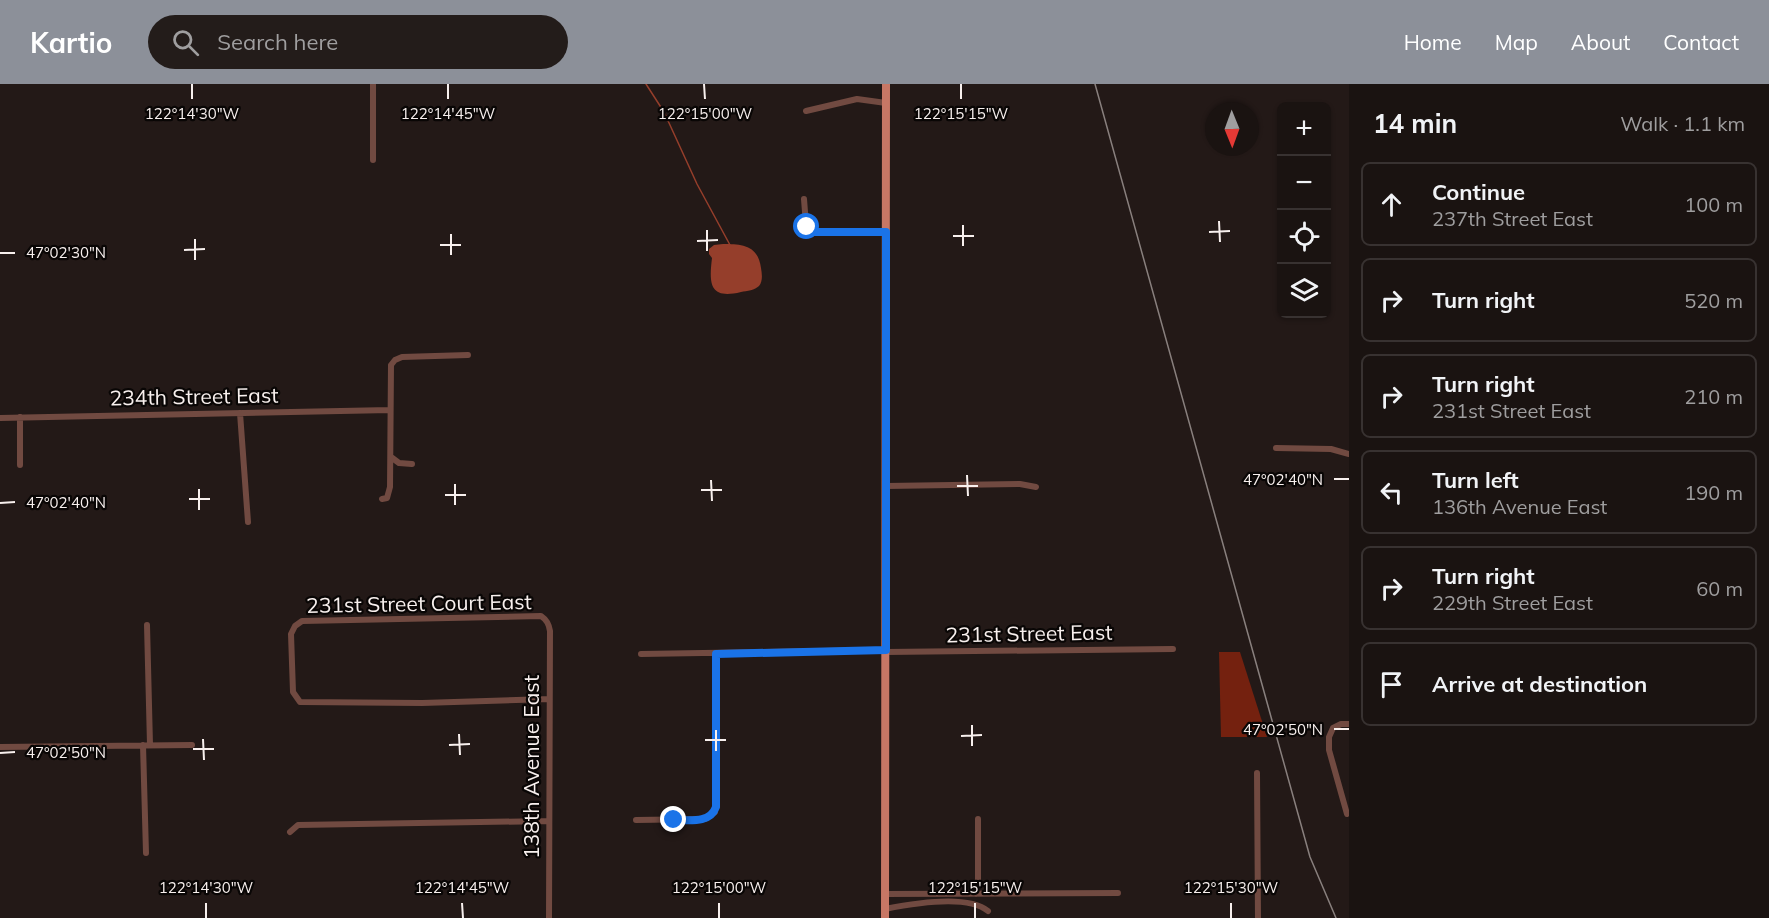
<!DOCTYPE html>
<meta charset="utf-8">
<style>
body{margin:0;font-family:Mulish,sans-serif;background:#231c1a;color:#f1f3f6}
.controls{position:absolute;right:18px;top:18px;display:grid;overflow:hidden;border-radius:9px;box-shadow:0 2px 4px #0004}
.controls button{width:54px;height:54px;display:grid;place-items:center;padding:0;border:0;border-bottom:2px solid #383231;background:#1a1311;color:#f1f3f6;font:30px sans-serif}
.compass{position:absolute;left:1205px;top:18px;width:54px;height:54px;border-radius:50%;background:#1a1311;box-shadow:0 2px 4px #0004;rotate:179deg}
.stop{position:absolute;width:18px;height:18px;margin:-14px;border:4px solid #1a73e8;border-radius:50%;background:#fff}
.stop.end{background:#1a73e8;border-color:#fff;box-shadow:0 2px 6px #0008}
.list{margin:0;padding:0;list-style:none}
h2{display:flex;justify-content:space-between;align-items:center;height:78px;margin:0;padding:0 24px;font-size:26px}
h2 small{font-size:20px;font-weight:400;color:#9f9e9f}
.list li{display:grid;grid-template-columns:39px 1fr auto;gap:18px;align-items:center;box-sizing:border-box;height:84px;margin:0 12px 12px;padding:0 12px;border:2px solid #383231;border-radius:9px}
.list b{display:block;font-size:22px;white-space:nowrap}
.list p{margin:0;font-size:20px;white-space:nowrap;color:#9f9e9f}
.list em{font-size:20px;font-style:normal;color:#9f9e9f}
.icon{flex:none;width:33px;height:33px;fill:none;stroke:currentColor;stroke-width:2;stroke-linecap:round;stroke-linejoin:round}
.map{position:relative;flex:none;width:1349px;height:834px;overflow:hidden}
header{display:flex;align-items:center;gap:36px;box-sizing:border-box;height:84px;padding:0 30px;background:#8c9099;color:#fff}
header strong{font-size:28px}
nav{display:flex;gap:33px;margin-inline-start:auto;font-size:21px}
.search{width:420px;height:54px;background:#231c1a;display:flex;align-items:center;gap:15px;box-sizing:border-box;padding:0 21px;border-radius:33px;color:#9f9e9f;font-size:22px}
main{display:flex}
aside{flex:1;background:#1a1311}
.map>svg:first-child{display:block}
.green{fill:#74210f}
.water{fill:#953e2b}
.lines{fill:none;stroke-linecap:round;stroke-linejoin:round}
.stream{stroke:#953e2b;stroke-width:1.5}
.minor{stroke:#714a41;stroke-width:6}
.major{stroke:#c77765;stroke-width:8}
.rail{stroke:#89807e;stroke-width:1.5}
.route{stroke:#1a73e8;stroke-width:8}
.ticks{fill:none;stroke:#f8f0ee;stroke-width:2}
.labels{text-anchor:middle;stroke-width:4.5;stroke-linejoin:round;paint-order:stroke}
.street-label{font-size:21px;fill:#f8f0ee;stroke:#090605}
.ticks-label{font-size:15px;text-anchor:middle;fill:#f8f0ee;stroke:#090605;stroke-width:4.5;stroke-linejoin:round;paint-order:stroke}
</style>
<header>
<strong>Kartio</strong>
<div class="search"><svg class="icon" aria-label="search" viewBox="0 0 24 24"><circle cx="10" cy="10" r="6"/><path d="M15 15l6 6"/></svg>Search here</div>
<nav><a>Home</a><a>Map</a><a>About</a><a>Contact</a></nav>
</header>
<main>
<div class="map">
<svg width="1349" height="834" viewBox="0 0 1349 834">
<rect width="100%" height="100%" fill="#231917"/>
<path class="green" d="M1219 568H1240L1267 653H1221Z"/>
<path class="water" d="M723 160C742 160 758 161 761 184 762 190 763 197 759 202 755 206 747 207 741 208 709 216 709 199 712 174L709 170V165L714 161Z"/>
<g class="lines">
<path class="stream" d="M646 0 664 28 697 100 730 161"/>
<path class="minor" d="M806 27 857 15 886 19
M373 76V0
M804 115 806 141 813 147 886 148
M240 329 248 438
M0 334 390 326
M1276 364 1331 365 1349 370
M391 373 399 379 412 380
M20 381V333
M886 402 1020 400 1036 403
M382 415 387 414 390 403 391 281 395 276 402 273 468 271
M147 541 150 661
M886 568 1173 565
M641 570 886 566
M143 661 146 769
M0 663 192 661
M1257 689 1258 834
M1347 730 1329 666V653L1333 644 1341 640H1349
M636 736 705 735 715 728 716 570
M290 748 298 741 549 737
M885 810 1118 809
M976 810 978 795V735
M885 825C910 820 967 810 988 827
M549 834 550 547C549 540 547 536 541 532L302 537 295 542 291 550 293 608 300 618 422 619 549 615"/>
<path class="major" d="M885 834 886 0"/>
<path class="rail" d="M1095 0 1310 773 1336 834"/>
</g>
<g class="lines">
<path class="route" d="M674 736C689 736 710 740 716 723V570L886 566V148H815L807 143"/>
</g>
<path class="ticks" d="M192 0V15M448 0V15M704 0 705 15M961 0V15M1219 137 1220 158M963 141V162M707 146V167M1209 148 1230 147M451 150V171M953 152H974M195 155V176M697 157 718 156M440 161H461M184 166 205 165M0 169H15M967 391 968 412M1334 395H1349M711 396 712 417M455 400V421M957 402H978M199 405V426M701 406H722M445 411H466M189 415H210M0 419 15 418M972 641V662M1334 645H1349M716 646V667M459 650 460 671M961 652 982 651M203 655 204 676M705 656H726M449 661 470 660M193 665H214M0 669 15 668M206 819V834M462 819 463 834M719 819V834M975 819V834M1231 819V834"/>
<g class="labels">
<g class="street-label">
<text transform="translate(194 313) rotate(-1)" y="7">234th Street East</text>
<text transform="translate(419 520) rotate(-1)" y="7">231st Street Court East</text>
<text transform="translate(1029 550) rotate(-1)" y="7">231st Street East</text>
<text transform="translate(532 683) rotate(-90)" y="7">138th Avenue East</text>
</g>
</g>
<g class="ticks-label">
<text x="192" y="35">122°14'30"W</text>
<text x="448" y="35">122°14'45"W</text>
<text x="705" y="35">122°15'00"W</text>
<text x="961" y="35">122°15'15"W</text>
<text x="66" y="174">47°02'30"N</text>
<text x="1283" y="401">47°02'40"N</text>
<text x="66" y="424">47°02'40"N</text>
<text x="1283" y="651">47°02'50"N</text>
<text x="66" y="674">47°02'50"N</text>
<text x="206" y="809">122°14'30"W</text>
<text x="462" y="809">122°14'45"W</text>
<text x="719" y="809">122°15'00"W</text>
<text x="975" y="809">122°15'15"W</text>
<text x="1231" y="809">122°15'30"W</text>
</g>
</svg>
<div class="controls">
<button>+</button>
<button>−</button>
<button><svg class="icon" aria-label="locate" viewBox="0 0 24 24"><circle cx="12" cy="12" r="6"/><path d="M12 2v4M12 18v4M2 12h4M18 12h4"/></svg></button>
<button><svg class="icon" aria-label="layers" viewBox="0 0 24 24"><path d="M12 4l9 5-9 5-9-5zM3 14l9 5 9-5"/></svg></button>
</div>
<svg class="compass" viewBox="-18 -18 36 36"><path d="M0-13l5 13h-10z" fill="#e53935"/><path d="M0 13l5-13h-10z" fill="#9f9e9f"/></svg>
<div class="stop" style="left:807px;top:143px"></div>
<div class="stop end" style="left:674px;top:736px"></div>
</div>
<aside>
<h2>14 min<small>Walk · 1.1 km</small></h2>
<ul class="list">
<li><svg class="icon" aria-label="ahead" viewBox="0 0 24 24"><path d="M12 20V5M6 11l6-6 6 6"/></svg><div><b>Continue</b><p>237th Street East</p></div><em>100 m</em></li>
<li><svg class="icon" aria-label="right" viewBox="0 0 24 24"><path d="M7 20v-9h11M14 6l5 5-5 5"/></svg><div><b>Turn right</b></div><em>520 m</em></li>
<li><svg class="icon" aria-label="right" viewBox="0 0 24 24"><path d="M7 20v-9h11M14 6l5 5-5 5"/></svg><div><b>Turn right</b><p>231st Street East</p></div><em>210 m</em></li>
<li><svg class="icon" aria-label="left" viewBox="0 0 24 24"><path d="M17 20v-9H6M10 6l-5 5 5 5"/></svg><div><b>Turn left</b><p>136th Avenue East</p></div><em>190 m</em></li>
<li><svg class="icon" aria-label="right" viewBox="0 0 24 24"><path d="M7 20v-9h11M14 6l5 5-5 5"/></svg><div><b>Turn right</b><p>229th Street East</p></div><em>60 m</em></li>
<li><svg class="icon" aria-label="arrive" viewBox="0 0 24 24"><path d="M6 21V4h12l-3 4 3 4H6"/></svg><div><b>Arrive at destination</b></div></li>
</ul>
</aside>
</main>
